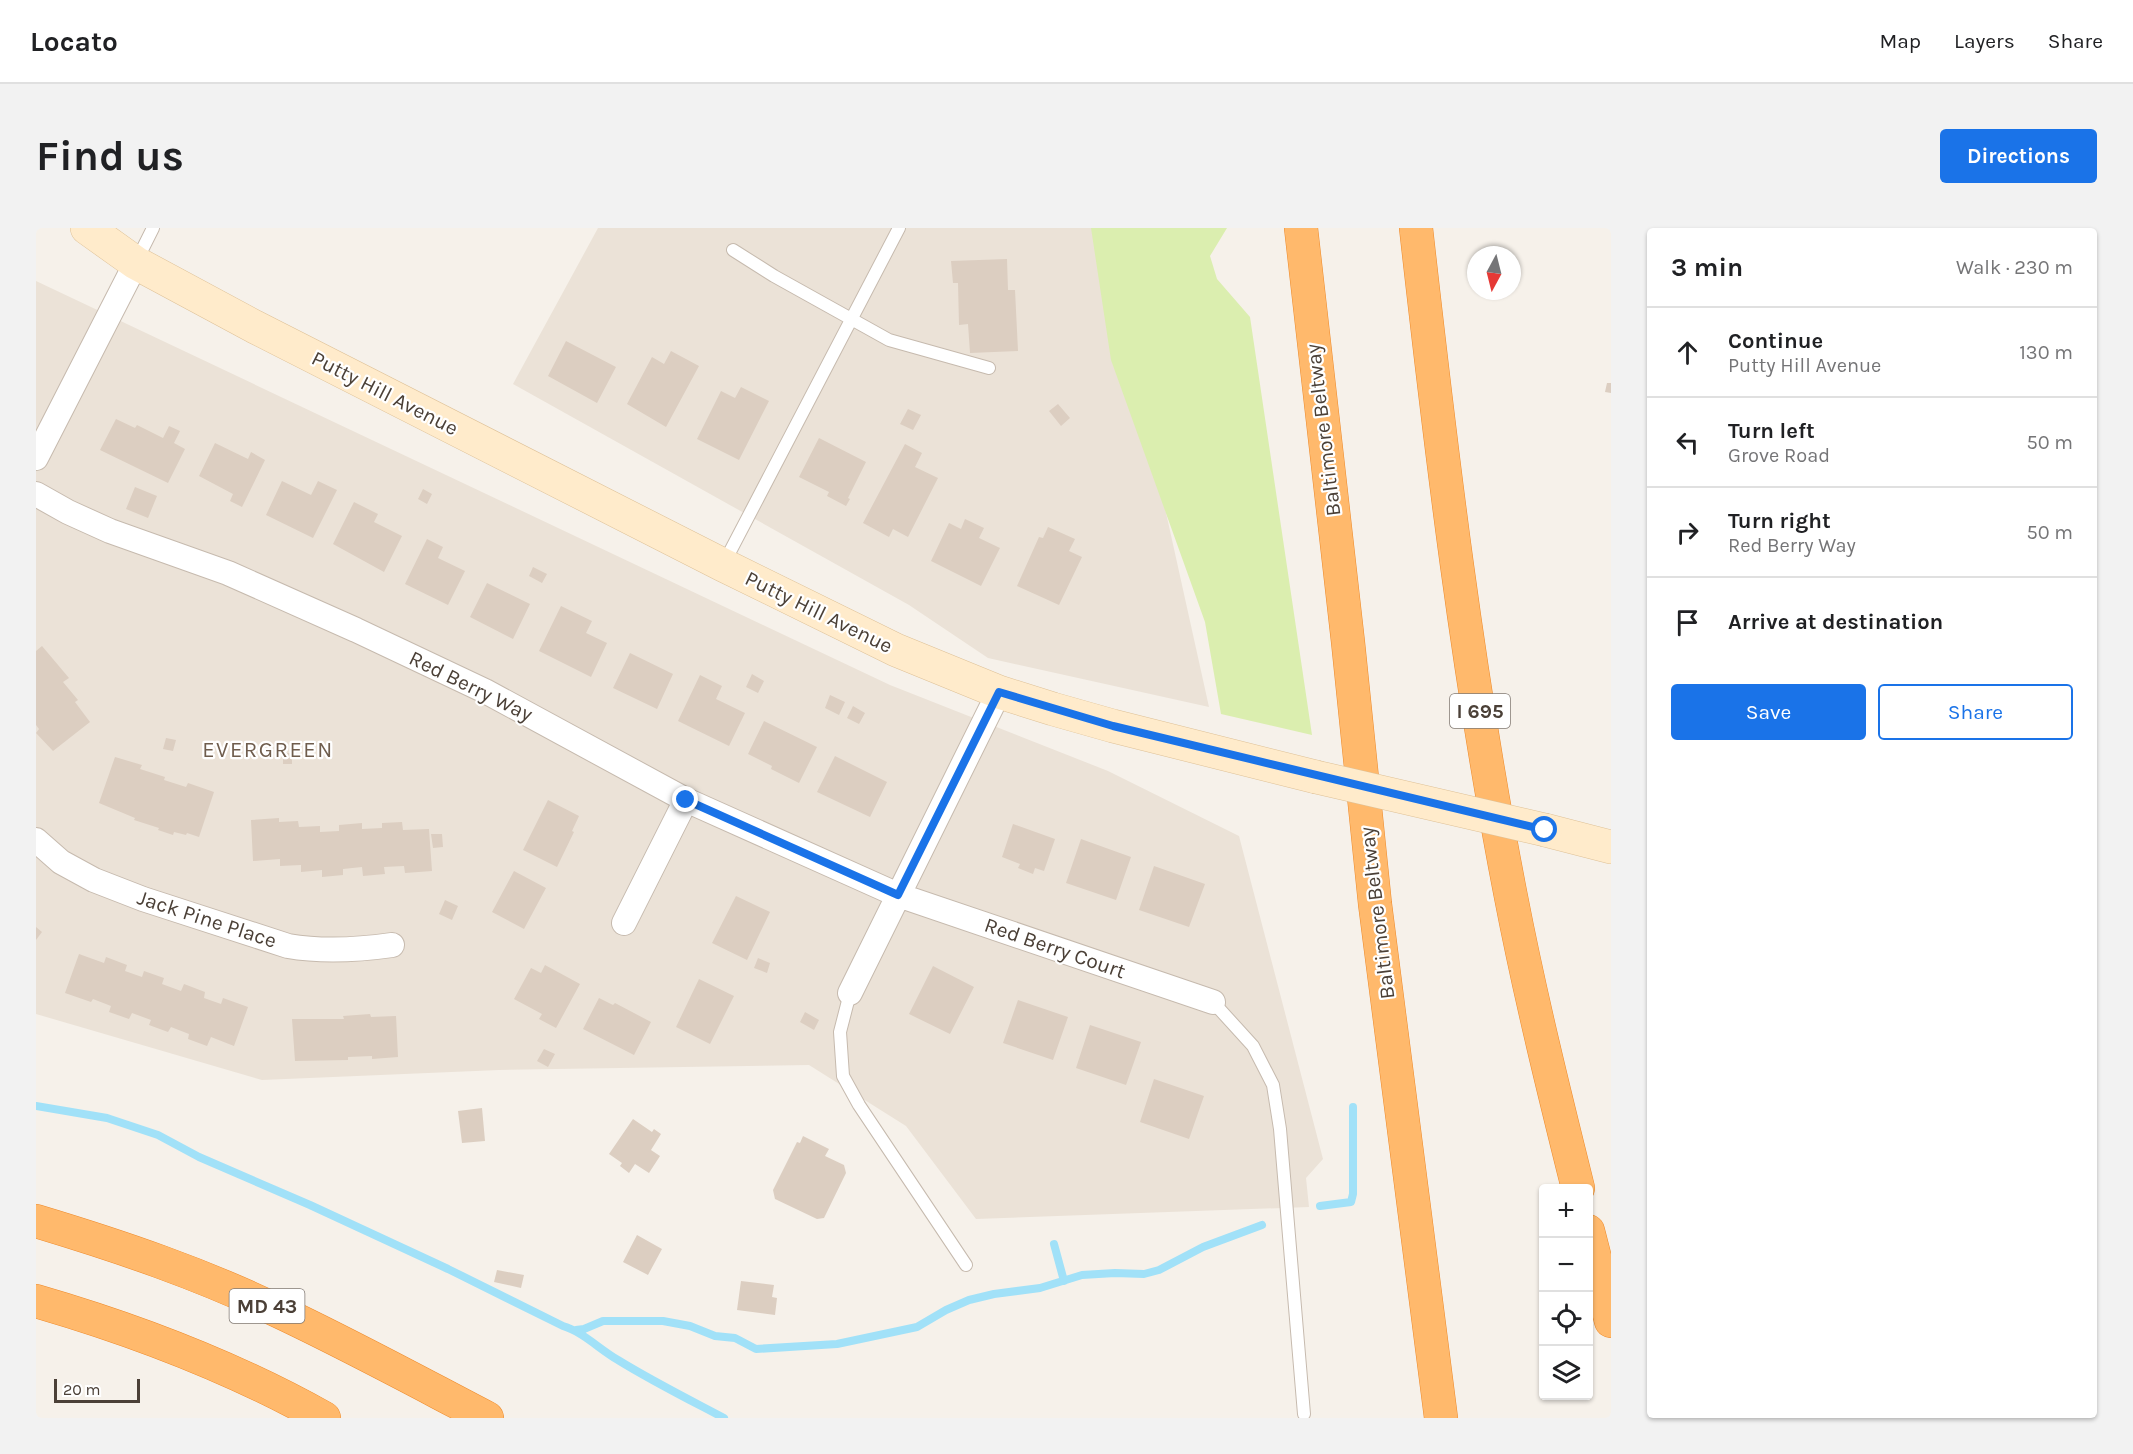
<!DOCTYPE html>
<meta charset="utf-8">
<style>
body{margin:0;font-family:Karla,sans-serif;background:#f2f2f2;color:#202124}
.controls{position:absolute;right:18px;bottom:18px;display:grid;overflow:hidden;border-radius:6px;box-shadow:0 2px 4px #0004}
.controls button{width:54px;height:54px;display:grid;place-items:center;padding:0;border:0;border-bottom:2px solid #e0e0e0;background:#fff;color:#202124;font:30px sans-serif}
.compass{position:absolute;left:1431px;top:18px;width:54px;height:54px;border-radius:50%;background:#fff;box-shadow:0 2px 4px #0004;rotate:187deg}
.scale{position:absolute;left:18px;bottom:15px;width:86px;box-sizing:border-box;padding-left:6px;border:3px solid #4b4037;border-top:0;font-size:16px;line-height:21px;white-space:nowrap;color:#4b4037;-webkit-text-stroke:4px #fff;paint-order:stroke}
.stop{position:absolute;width:18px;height:18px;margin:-14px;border:4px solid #1a73e8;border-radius:50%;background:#fff}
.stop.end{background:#1a73e8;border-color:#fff;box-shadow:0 2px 6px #0008}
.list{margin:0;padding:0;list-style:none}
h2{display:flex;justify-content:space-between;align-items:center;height:78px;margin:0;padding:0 24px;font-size:26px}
h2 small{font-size:20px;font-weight:400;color:#757577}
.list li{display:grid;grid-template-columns:39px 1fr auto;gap:18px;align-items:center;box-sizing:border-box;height:90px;padding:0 24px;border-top:2px solid #e0e0e0}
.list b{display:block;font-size:22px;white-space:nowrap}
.list p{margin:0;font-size:20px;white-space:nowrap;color:#757577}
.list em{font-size:20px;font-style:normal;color:#757577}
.actions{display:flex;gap:12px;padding:18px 24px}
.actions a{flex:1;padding:14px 0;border:2px solid #1a73e8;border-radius:6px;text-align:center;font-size:21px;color:#1a73e8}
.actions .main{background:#1a73e8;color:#fff}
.icon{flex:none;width:33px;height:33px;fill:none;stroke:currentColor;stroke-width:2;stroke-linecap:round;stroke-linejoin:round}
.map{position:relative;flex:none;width:1575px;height:1190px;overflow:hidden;border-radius:6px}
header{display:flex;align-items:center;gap:36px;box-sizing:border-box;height:84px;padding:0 30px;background:#fff;border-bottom:2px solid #e0e0e0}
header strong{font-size:28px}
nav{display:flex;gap:33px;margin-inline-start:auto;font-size:21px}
.intro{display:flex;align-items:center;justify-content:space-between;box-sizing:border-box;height:144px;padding:0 36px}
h1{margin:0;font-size:42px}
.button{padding:15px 27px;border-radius:6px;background:#1a73e8;color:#fff;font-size:21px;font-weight:700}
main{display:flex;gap:36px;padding:0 36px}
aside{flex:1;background:#fff;border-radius:6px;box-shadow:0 2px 4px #0004}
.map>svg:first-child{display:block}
.residential{fill:#ebe2d7}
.green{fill:#dbeeaf}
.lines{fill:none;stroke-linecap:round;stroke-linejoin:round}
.stream{stroke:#a1e1f8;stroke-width:8}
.building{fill:#dccec1}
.service-casing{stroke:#c6baae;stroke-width:14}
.minor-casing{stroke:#c6baae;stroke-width:26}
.secondary-casing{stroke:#dec197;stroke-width:34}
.motorway-casing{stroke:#ed8b2d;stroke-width:34}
.service{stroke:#fff;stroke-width:12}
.minor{stroke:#fff;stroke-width:24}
.secondary{stroke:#ffebcb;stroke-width:33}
.motorway{stroke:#ffb96c;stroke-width:33}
.secondary-bridge-casing{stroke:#dec197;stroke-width:34;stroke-linecap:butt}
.secondary-bridge{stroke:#ffebcb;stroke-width:33}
.route{stroke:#1a73e8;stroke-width:8}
.labels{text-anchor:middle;stroke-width:4.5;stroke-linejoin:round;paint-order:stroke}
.shield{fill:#fff;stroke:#817973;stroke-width:1.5}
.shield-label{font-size:20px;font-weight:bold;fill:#4b4037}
.street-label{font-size:21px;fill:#4b4037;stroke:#fff}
.neighbourhood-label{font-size:22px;letter-spacing:1.5px;fill:#6f5d4d;stroke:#fff}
</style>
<header>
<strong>Locato</strong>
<nav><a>Map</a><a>Layers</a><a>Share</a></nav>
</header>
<div class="intro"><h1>Find us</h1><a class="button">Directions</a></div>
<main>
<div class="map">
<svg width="1575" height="1190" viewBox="0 0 1575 1190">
<rect width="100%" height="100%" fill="#f6f1ea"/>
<path class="residential" d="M562 0H1067L1173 479 952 430 873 377 477 156Z
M0 53 854 457 1072 543 1203 608 1287 931 1270 950 1273 979 940 991 870 898 773 837 463 842 226 852 0 786Z"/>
<path class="green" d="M1055 0H1191L1174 28 1181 51 1214 89 1276 507 1185 486 1169 394 1075 132Z"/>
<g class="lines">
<path class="stream" d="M0 878 71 890 122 907 163 929 274 977 412 1041 527 1098C547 1104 563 1121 582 1132 616 1153 652 1171 688 1190
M1284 978 1315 974 1317 966V879
M1018 1016 1028 1053
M540 1102 548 1101 567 1093H627L654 1098 679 1108 699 1110 720 1121 801 1116 881 1099 910 1082 933 1072 958 1066 1004 1060 1046 1047 1079 1045 1108 1046 1123 1042 1167 1019 1226 997"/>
</g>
<path class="building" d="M971 31 972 62H979L982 123 934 125 932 96 923 97 922 55H917L915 33Z
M530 113 580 139 561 175 512 148Z
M635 123 663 138 630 199 591 176 616 129 628 136Z
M1571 155H1575V165L1569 164Z
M705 159 733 173 703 232 661 211 685 163 699 170Z
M1022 176 1034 190 1025 198 1013 183Z
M872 181 885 187 877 202 864 196Z
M80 191 99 200 101 197 127 210 133 198 144 203 138 215 149 221 132 255 64 222Z
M783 210 830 234 812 270 814 271 810 278 791 268 793 264 763 249Z
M179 215 212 231 215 224 229 232 206 279 194 273 197 266 163 248Z
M869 216 886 225 879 239 902 250 872 309 857 301 853 309 827 295Z
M246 253 275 267 282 253 301 262 277 310 230 287Z
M99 259 121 268 112 290 90 281Z
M387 261 396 266 391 276 382 271Z
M318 274 342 286 338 294 366 308 348 344 297 316Z
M929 291 948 300 943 310 964 320 945 358 895 333 913 295 925 301Z
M1012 299 1039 311 1033 323 1046 329 1023 377 981 358 1003 309 1007 310Z
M391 311 407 319 402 330 429 343 412 377 369 356Z
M497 339 511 346 506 355 493 348Z
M451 355 494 376 477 411 434 389Z
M525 378 556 393 550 405 571 415 555 449 503 423Z
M6 418 33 450 27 454 42 472 39 474 54 494 17 523 0 505 3 501 0 497V423Z
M594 425 637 446 621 481 577 460Z
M716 446 728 453 722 465 710 459Z
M664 447 686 458 680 471 709 485 693 518 642 493Z
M794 467 809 474 803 487 789 480Z
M817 478 829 485 823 496 811 490Z
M728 493 781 519 763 555 735 541 736 538 712 526Z
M130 510 140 512 137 523 127 521Z
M247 525H256V536H247Z
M799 528 851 554 834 589 781 564Z
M79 529 106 537 104 541 129 549 128 552 150 559 152 555 178 564 163 609 151 605 150 607 138 604 137 607 122 602 123 600 98 592 99 590 63 575Z
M512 572 543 588 536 603 538 604 521 639 487 622Z
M243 590V594L262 593 263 599 284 598V604L303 603V597L326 595V601L346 600V595L366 594 367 602 393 601 396 643 369 645 368 638 348 639 349 646 327 648 326 639 307 641V647L286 649V642L265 644V637L244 638V631L217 633 215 592Z
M977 596 1019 611 1008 643 999 640 997 646 982 640 984 636 966 629Z
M395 606H406L407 619 397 620Z
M1045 611 1095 629 1080 672 1030 655Z
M1118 638 1169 656 1153 699 1103 682Z
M478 643 510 660 488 701 456 684Z
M700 668 734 684 711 732 676 715Z
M409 672 422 678 416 692 403 686Z
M0 699 6 704 0 712Z
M43 726 68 735 70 729 91 737 89 743 106 749 108 743 128 750 126 756 145 763 148 756 169 764 168 770 185 776 187 770 212 779 198 818 175 809 171 818 152 811 153 806 135 799 132 804 113 797 115 792 96 785 93 791 73 784 75 778 57 771 55 774 29 765Z
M722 730 734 735 731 745 718 740Z
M509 737 544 756 520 800 503 791 506 786 478 771 495 740 505 745Z
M897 738 938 759 914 806 873 786Z
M663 751 698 768 674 816 640 799Z
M563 770 577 777 579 775 615 794 598 827 547 801Z
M982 772 1032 789 1017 832 967 815Z
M769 784 783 792 778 802 764 794Z
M334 786 335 789 360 788 362 829 336 831V828L312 829V832L259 833 256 791H308L307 788Z
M1054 797 1105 814 1090 857 1040 840Z
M508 821 519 826 512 839 501 833Z
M1118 851 1168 868 1153 911 1104 894Z
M446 880 449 913 426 915 422 883Z
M597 891 616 904 618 901 625 906 615 922 624 928 613 945 599 936 593 945 584 938 586 935 573 926Z
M767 908 793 921 789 928 808 937 810 945 788 990 781 991 739 971 737 962 761 914 764 915Z
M601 1007 626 1021 612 1047 587 1034Z
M461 1042 488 1047 485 1060 458 1054Z
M705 1053 738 1057 736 1069 741 1070 739 1087 701 1082Z"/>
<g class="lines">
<g class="service-casing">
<path id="service" d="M697 22 738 48 853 112 953 140
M100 34 117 0
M687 337 863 0
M814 765 804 804 807 848 823 877 930 1037
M1177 774 1217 818 1237 857 1244 901 1268 1186"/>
</g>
<g class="minor-casing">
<path id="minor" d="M0 230 100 35
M0 266 32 284 74 303 192 345 320 402 449 463 650 572 862 667 1177 774
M0 612 25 634 58 652 107 671 252 718C287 724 321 722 356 717
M588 695 650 572
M814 765 963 464"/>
</g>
<g class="secondary-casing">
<path id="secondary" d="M51 0 100 35 219 99 687 337 860 422 963 464 1017 481 1077 498 1280 549
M1509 602 1575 619"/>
</g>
<g class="motorway-casing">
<path id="motorway" d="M1265 0 1312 414 1339 676 1405 1190
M1380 0C1405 223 1432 449 1475 669 1494 767 1518 864 1542 960
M0 993C83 1018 166 1046 244 1084 314 1117 382 1154 451 1190
M1552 1003 1575 1093
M0 1073C100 1102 197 1139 288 1190"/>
</g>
<use href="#service" class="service"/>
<use href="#minor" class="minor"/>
<use href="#secondary" class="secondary"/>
<use href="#motorway" class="motorway"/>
<g class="secondary-bridge-casing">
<path id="secondary-bridge" d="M1280 549 1509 602"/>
</g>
<use href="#secondary-bridge" class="secondary-bridge"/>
</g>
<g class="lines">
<path class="route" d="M650 572 862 667 963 464 1077 498 1509 602"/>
</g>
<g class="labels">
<g class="shield">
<rect x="1414" y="466" width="60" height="34" rx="4.5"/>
<rect x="193.5" y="1061" width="75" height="34" rx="4.5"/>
</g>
<g class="shield-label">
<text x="1444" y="490">I 695</text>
<text x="231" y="1085">MD 43</text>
</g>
<g class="street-label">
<text transform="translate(349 165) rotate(27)" y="7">Putty Hill Avenue</text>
<text transform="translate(1287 202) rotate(-97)" y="7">Baltimore Beltway</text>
<text transform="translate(783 384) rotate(26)" y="7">Putty Hill Avenue</text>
<text transform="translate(435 458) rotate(26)" y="7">Red Berry Way</text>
<text transform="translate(1341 685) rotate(-97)" y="7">Baltimore Beltway</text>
<text transform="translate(171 691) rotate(18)" y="7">Jack Pine Place</text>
<text transform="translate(1019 720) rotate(19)" y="7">Red Berry Court</text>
</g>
<g class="neighbourhood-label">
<text x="232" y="529">EVERGREEN</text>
</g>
</g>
</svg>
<div class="controls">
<button>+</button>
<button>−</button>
<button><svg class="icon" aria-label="locate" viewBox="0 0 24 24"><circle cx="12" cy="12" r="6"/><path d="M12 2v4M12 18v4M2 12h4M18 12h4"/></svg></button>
<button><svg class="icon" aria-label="layers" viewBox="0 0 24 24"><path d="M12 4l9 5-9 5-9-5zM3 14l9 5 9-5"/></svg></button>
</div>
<svg class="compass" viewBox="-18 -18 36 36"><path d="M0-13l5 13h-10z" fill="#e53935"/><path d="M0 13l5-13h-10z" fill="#757577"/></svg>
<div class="scale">20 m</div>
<div class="stop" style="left:1509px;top:602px"></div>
<div class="stop end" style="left:650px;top:572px"></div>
</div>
<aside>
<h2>3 min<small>Walk · 230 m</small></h2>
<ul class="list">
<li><svg class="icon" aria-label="ahead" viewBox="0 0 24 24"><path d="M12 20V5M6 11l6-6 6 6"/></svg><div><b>Continue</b><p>Putty Hill Avenue</p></div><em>130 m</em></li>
<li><svg class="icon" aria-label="left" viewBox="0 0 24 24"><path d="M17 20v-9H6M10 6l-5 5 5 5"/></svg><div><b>Turn left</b><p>Grove Road</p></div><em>50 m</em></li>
<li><svg class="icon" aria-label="right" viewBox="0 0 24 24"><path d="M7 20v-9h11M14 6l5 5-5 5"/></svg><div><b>Turn right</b><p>Red Berry Way</p></div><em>50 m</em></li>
<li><svg class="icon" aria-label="arrive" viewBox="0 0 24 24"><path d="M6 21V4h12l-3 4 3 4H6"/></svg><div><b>Arrive at destination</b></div></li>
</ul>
<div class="actions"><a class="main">Save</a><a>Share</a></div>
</aside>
</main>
